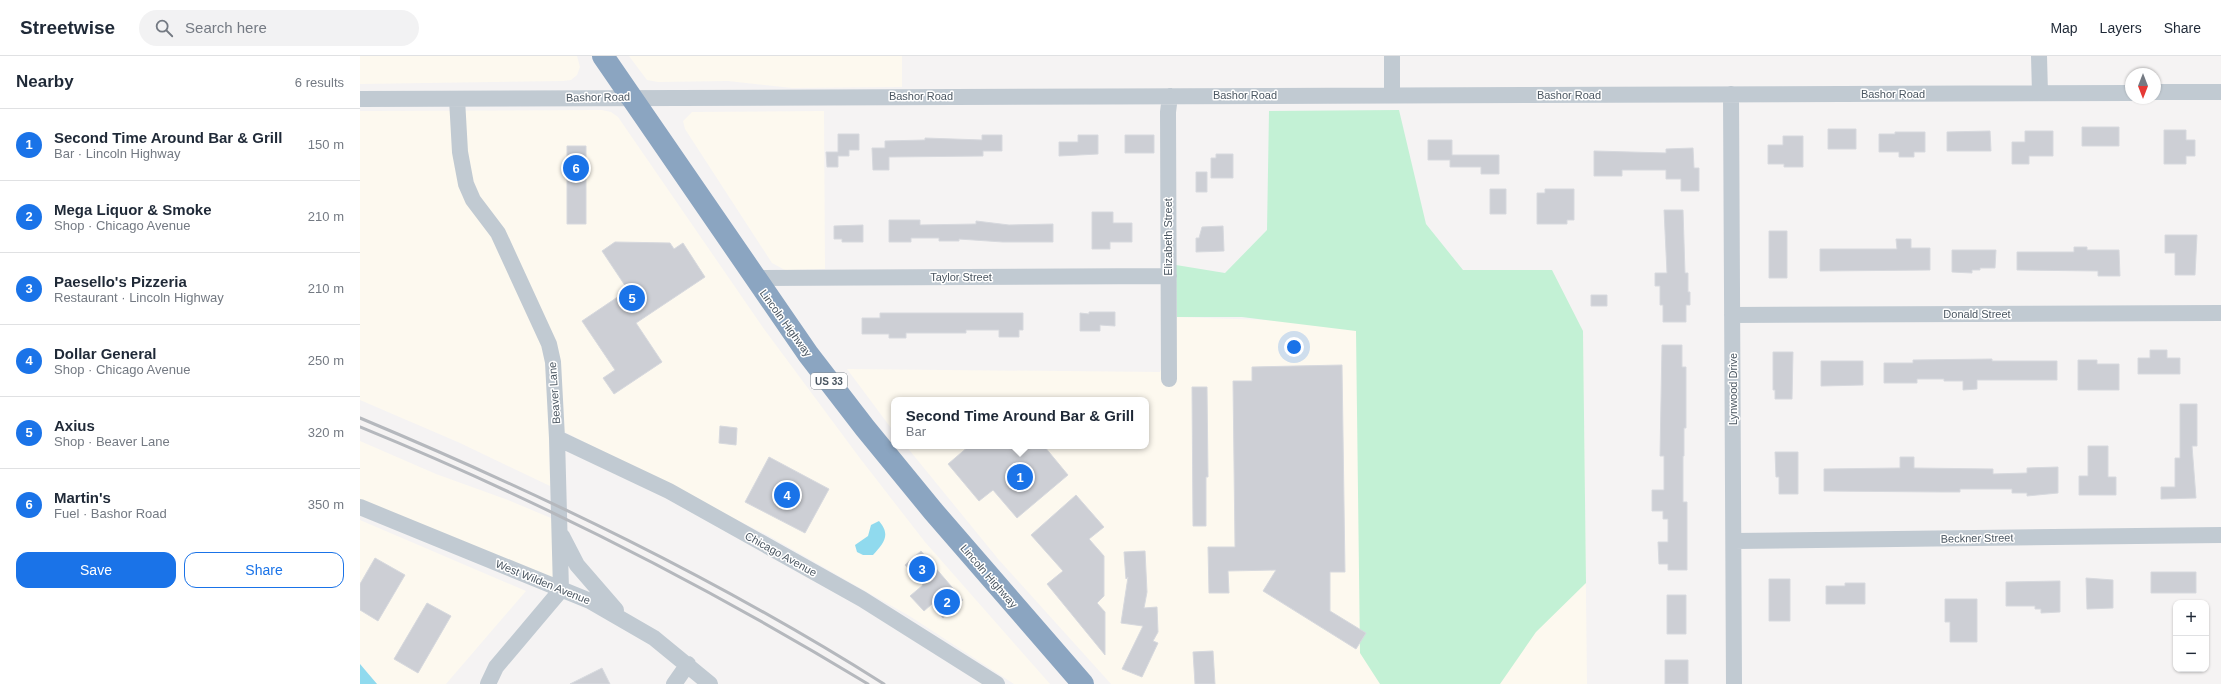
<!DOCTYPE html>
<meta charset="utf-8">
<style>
body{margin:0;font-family:Helvetica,sans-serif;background:#f2f2f3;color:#1f2937}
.controls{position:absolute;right:12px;bottom:12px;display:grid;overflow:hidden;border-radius:8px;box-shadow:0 1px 3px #0004}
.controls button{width:36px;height:36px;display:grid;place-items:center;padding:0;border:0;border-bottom:1px solid #e0e1e3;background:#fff;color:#1f2937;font:20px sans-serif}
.compass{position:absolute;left:1765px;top:12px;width:36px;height:36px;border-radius:50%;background:#fff;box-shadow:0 1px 3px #0004;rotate:180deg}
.you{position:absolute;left:934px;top:291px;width:14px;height:14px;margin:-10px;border:3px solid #fff;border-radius:50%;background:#1a73e8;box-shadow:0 0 0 6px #1a73e833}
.badge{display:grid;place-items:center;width:26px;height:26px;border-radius:50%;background:#1a73e8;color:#fff;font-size:13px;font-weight:700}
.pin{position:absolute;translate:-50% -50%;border:2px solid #fff;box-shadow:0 1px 4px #0006}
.popup{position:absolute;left:531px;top:341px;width:258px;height:52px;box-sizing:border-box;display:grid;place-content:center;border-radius:8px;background:#fff;filter:drop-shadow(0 1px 3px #0005);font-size:13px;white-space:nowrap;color:#747a83}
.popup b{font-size:15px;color:#1f2937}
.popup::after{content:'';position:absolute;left:50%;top:100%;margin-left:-8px;border:8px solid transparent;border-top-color:#fff}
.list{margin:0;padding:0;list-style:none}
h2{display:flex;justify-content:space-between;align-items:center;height:52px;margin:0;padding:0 16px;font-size:17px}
h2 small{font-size:13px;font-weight:400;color:#747a83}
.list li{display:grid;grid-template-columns:26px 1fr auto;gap:12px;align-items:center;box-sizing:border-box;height:72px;padding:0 16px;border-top:1px solid #e0e1e3}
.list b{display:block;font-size:15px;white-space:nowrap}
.list p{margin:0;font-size:13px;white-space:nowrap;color:#747a83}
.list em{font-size:13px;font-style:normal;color:#747a83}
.actions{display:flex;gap:8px;padding:12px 16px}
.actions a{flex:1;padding:9px 0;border:1px solid #1a73e8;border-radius:12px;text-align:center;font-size:14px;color:#1a73e8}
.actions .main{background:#1a73e8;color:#fff}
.icon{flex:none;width:22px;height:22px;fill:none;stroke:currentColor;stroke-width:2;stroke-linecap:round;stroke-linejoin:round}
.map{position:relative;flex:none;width:1861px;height:628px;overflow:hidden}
header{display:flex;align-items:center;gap:24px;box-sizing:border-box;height:56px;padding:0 20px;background:#fff;border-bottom:1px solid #e0e1e3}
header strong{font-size:19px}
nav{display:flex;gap:22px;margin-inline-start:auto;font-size:14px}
.search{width:280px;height:36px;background:#f2f2f3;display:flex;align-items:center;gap:10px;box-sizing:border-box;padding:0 14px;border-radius:22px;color:#747a83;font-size:15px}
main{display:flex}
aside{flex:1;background:#fff}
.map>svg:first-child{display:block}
.commercial{fill:#fdf9ef}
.green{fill:#c3f1d5}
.water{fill:#90daee}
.building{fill:#cdcfd5;stroke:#d7d9de}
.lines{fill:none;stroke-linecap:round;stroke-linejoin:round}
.minor{stroke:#c1cad2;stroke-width:16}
.highway{stroke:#8ba5c1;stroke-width:22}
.rail{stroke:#b5b8bd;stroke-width:3}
.labels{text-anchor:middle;stroke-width:3;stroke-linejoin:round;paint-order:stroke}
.shield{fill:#fff;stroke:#808990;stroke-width:1}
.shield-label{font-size:10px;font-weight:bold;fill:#4a5661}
.street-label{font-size:11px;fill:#4a5661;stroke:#fff}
</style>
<header>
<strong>Streetwise</strong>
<div class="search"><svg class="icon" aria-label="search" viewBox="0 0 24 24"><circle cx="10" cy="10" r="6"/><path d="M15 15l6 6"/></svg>Search here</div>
<nav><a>Map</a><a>Layers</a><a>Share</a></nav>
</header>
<main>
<aside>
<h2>Nearby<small>6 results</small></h2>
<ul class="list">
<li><span class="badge">1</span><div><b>Second Time Around Bar &amp; Grill</b><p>Bar · Lincoln Highway</p></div><em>150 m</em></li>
<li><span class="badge">2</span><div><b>Mega Liquor &amp; Smoke</b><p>Shop · Chicago Avenue</p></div><em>210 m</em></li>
<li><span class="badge">3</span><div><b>Paesello's Pizzeria</b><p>Restaurant · Lincoln Highway</p></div><em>210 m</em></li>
<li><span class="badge">4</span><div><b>Dollar General</b><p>Shop · Chicago Avenue</p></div><em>250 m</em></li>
<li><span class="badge">5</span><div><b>Axius</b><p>Shop · Beaver Lane</p></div><em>320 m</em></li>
<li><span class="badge">6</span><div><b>Martin's</b><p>Fuel · Bashor Road</p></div><em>350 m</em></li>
</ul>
<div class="actions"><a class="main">Save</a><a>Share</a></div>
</aside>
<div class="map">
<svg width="1861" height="628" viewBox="0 0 1861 628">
<rect width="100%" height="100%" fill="#f5f3f3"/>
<path class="commercial" d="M0 0H217L220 11 217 19 211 24 203 25 0 28Z
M269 0H542V31L432 32 368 25 298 26 287 24Z
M242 54 251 56 258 61 404 273 499 401 565 486 690 628H654L551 561 409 480 189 368 190 430 100 387 0 344V55Z
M464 55 465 213 425 214 412 207 325 73 323 65 332 56Z
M817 261 1223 275 1227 628H751L639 504 546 390H786V344H534V376L487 313 800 316Z
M0 385 76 418 148 444 198 465V530L0 443Z
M0 464 166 535 86 628H17L0 608Z"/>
<path class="green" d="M1039 54 1066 168 1103 214H1192L1223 275 1226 527 1176 576 1140 628H1020L1000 597 996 275 882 261H817L816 209 865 217 907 174 909 55Z"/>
<path class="water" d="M519 465C531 479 524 487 513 499H503L497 496 495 489 508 480 511 469Z
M0 608 17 628H0Z"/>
<path class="building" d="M1722 71H1759V90H1722Z
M1468 73H1496V93H1468Z
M1804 74H1826V84H1835V100H1826V108H1804Z
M1630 75 1631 95H1587V76Z
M1665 75H1693V100H1669V108H1652V86H1665Z
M1535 76H1565V96H1554V101H1539V96H1519V78H1535Z
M478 78H499V94H489V100H478V111H467L466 96H478Z
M622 79H642V95H623V100L529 101V114H513L512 92H525V85L565 84V82L622 84Z
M718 79H738V98L699 100V86H718Z
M765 79H794V97H765Z
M1423 80H1443V111H1424V108H1408V89H1423Z
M1068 84H1092V99H1139V118H1121V111H1090V104H1068Z
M207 90H226V168H207Z
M1333 92 1334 112H1339V135H1321V123H1306V114H1262V120H1234V95L1306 97V93Z
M856 98H873V122H851V102H856Z
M836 116H847V136H836Z
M1130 133H1146V158H1130Z
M1185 133H1214V164H1207V168H1177V137H1185Z
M1304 154H1323L1325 217H1328V236H1330V249H1326V266H1303V249H1300V230H1295V217H1307Z
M732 156H753V167H772V186H750V193H732Z
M529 164H560V169L616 168V165L649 169 693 168V186H643L599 183V185H579V182H551V186H529Z
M503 169V186H482V183H474V170Z
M863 170 864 195 836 196V182H839L842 171Z
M1409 175H1427V222H1409Z
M1805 179H1837L1835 219H1815V197H1805Z
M1536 183H1551V192H1570V214L1460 215V193H1537Z
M255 186 310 187 314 193 323 187 345 221 276 267 302 306 254 338 243 322 255 314 222 265 268 234 242 195Z
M1714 191H1727V194H1759L1760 220H1738V215L1657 214V196H1714Z
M1592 194H1636L1635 212H1620V214H1612V217L1592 216Z
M1231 239H1247V250H1231Z
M729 256H755V270L740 269V275H720V257L729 258Z
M520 257H663V274H659V281H639V274H606V277H546V282H529V278H502V262H520Z
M1302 289H1322V311H1326V372H1324V400H1323V446H1327V514H1308V508H1299L1298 486H1308V463H1303V455H1292V434H1304V400H1300Z
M1790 294H1807V302H1820V318H1778V302H1790Z
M1413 296H1433L1432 343H1415V334H1413Z
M1632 303V305H1697V324H1617V333L1603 334V325H1584V323H1557V327H1524V307H1553V304Z
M1718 304H1737V308H1759V334H1718Z
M1461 305H1503V329L1461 330Z
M982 309 985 516H970V555L1006 577 996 593 903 535 916 514 868 515 869 537H849L848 491H875L873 325H892V311Z
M832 331H847L848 421H846V470H833Z
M1820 348H1837V390H1832L1836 442 1801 443V431H1815V402H1820Z
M360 370 377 372 376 389 359 387Z
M609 390H684L708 419 657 462 633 434 619 445 588 408Z
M1728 390H1748V421H1756V439H1719V420H1728Z
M1415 396H1438V438H1419V421H1416Z
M409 401 469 433 445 477 385 446Z
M1540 401H1554V412L1633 413V418L1667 417V412L1698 411V437L1667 440V437H1652V433H1600V436H1584L1464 435V413L1540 412Z
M716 439 744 471 729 483 744 500V540L737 547 745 556V599L687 528 703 515 671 479Z
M561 495 603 544 583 562 572 548 564 555 550 540 563 529 545 509Z
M785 495 787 536 784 552 797 551 798 576 793 585 798 587 782 621 762 613 783 570 761 567 768 521 766 523 764 496Z
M15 502 45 519 18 565 0 554V528Z
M1791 516H1836V537H1791Z
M1726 522 1753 524V552L1727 553Z
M1409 523H1430V565H1409Z
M1700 525V556L1681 557V553H1675V550H1646V526Z
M1485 527H1505V548H1466V530H1485Z
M1307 539H1326V578H1307Z
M1585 543H1617V586H1590V566H1585Z
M67 547 91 560 58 617 34 603Z
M853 595 855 628H835L833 596Z
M1305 604H1328V628H1305Z
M242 612 250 628H210Z"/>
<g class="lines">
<path class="minor" d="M1032 0V39
M1679 0 1680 37
M1795 36H1861
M1371 38 1374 628
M0 43 1771 37
M97 43 100 96 106 128 113 144 138 177 189 288 193 306 197 382 201 534 136 611 128 628
M393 222 809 220
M1372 259 1861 257
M809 323 808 56 810 40
M197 382 309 435 502 543 637 628
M0 451 230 545 294 582 350 628
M202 480 217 509 256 554
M1374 485 1861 479
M314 628 328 608"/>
<path class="highway" d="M243 0 448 298 505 372 573 455 723 628"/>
<path class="rail" d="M0 362C181 438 358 523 524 628
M0 371C176 443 345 529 508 628"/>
</g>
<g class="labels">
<rect class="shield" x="451" y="317" width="36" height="16" rx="3"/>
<g class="shield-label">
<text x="469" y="329">US 33</text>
</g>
<g class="street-label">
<text x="1533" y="42">Bashor Road</text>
<text x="885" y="43">Bashor Road</text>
<text x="1209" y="43">Bashor Road</text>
<text x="561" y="44">Bashor Road</text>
<text transform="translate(238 41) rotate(-1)" y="4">Bashor Road</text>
<text transform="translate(808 181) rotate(-90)" y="4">Elizabeth Street</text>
<text x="601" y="225">Taylor Street</text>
<text x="1617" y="262">Donald Street</text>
<text transform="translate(426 267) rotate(54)" y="4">Lincoln Highway</text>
<text transform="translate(1373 333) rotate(-90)" y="4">Lynwood Drive</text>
<text transform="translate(194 337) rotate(-94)" y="4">Beaver Lane</text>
<text transform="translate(1617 482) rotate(-1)" y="4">Beckner Street</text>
<text transform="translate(421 498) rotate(29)" y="4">Chicago Avenue</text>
<text transform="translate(629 520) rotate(49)" y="4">Lincoln Highway</text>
<text transform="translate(183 526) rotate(22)" y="4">West Wilden Avenue</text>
</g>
</g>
</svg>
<div class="controls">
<button>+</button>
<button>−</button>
</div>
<svg class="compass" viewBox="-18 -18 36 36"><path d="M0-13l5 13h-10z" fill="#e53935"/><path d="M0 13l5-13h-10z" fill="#747a83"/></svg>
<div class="you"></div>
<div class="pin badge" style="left:660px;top:421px">1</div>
<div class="popup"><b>Second Time Around Bar &amp; Grill</b>Bar</div>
<div class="pin badge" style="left:587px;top:546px">2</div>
<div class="pin badge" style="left:562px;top:513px">3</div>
<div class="pin badge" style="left:427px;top:439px">4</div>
<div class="pin badge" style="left:272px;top:242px">5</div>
<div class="pin badge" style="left:216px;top:112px">6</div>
</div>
</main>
